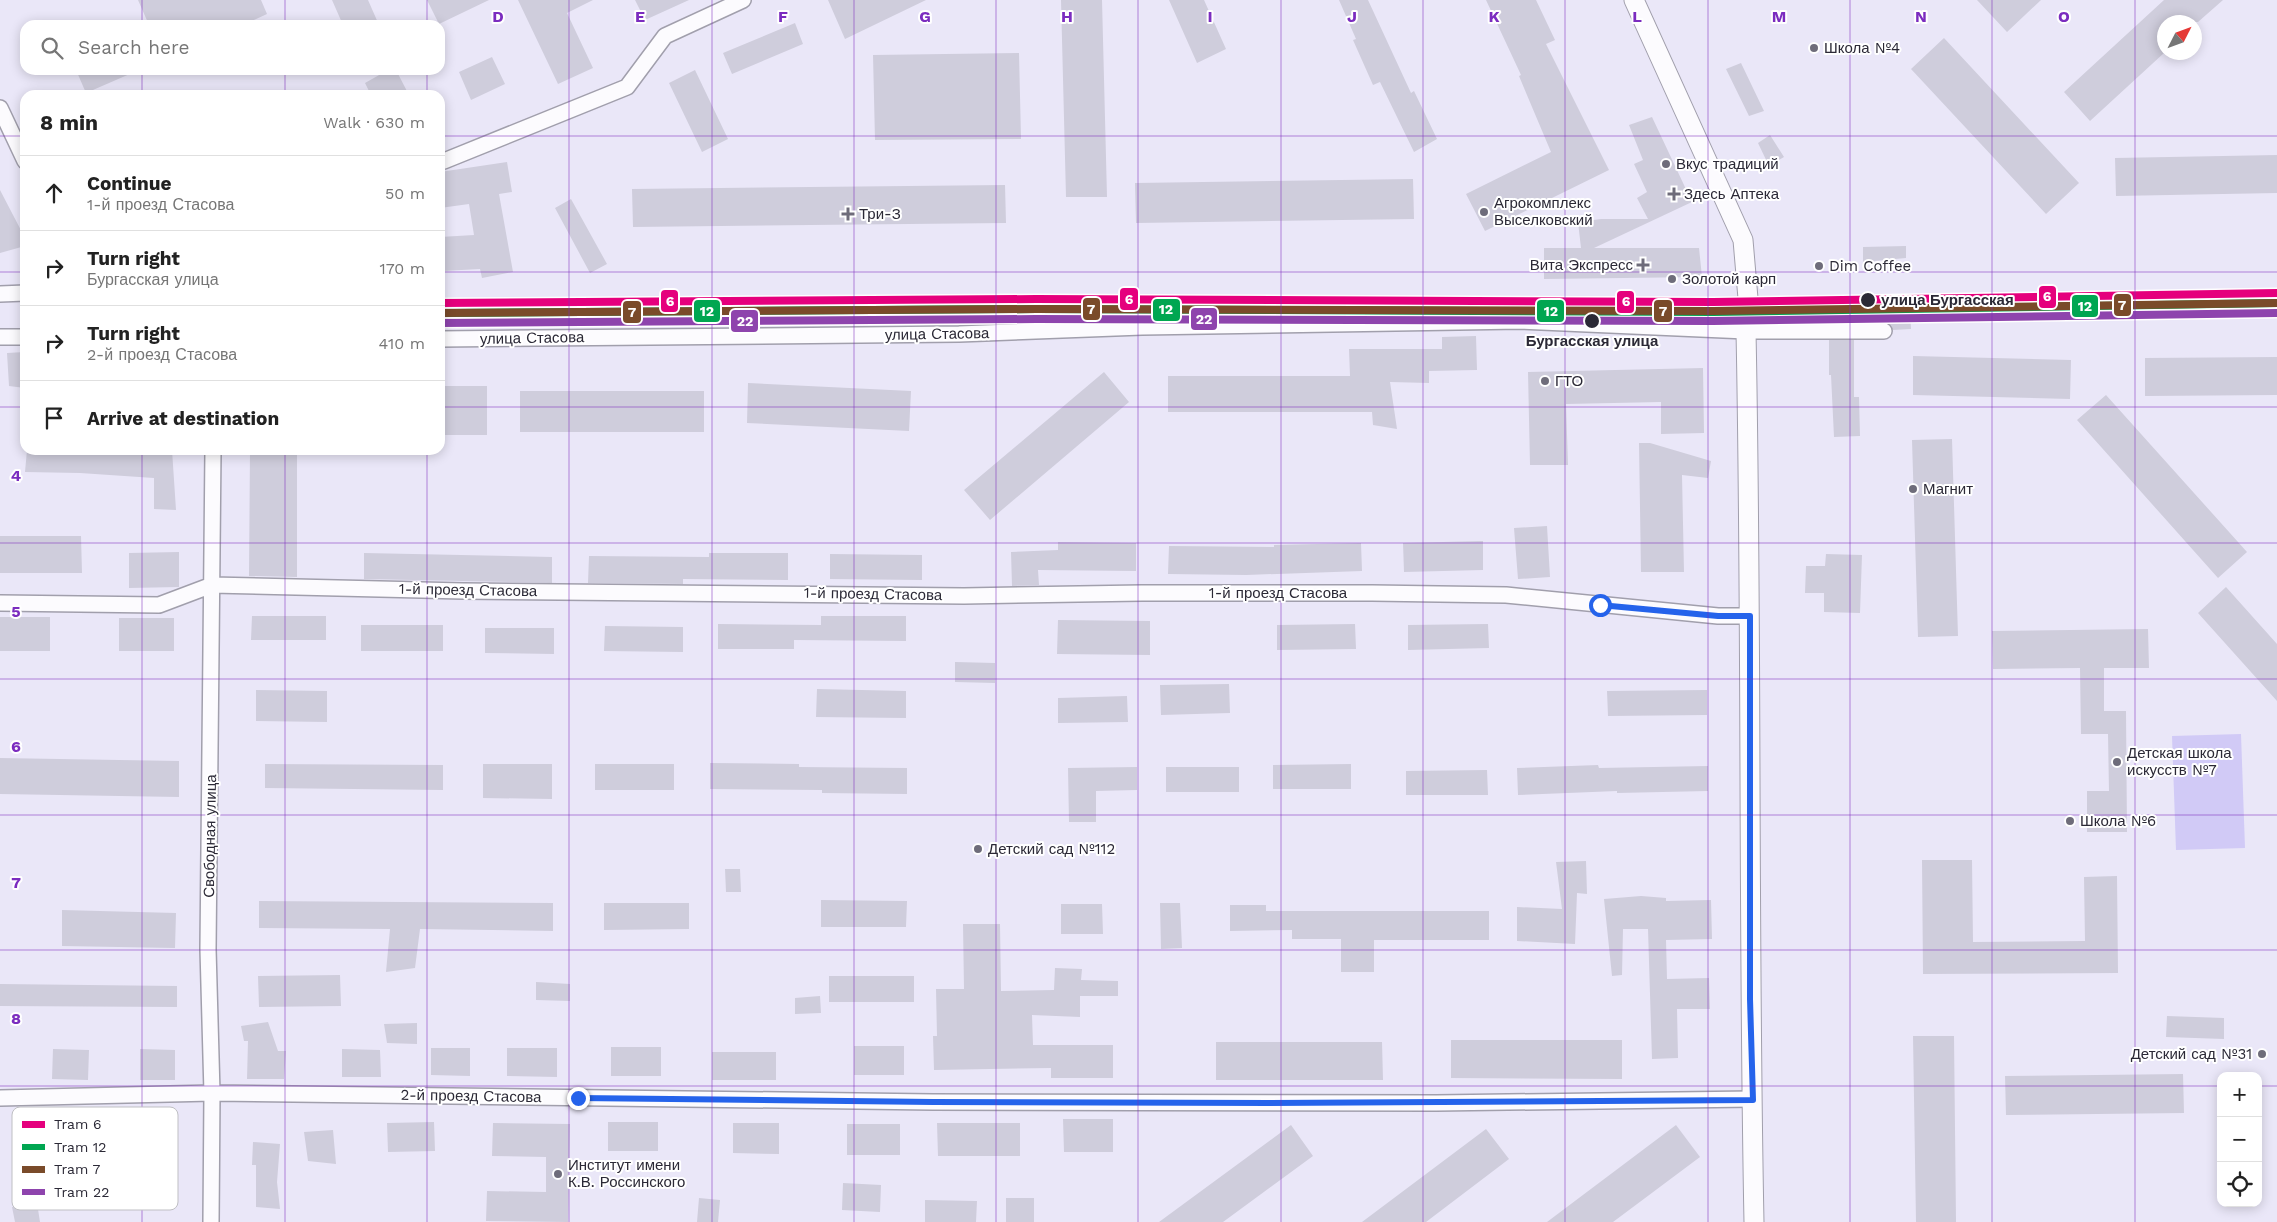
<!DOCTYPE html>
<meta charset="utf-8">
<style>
body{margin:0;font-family:"Work Sans",sans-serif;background:#f6f6f6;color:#222}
.controls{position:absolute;right:15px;bottom:15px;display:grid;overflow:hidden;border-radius:10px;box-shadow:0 2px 12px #0003}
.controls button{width:45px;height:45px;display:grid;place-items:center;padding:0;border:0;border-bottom:1px solid #e0e0e0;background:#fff;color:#222;font:25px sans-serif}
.compass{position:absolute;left:2157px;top:15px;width:45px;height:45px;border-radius:50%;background:#fff;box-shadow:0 2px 12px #0003;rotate:48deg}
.stop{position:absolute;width:15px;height:15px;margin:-11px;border:4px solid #2563eb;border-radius:50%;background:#fff}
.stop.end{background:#2563eb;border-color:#fff;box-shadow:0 1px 5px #0008}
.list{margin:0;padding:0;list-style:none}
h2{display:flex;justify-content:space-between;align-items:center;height:65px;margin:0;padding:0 20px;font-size:21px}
h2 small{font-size:16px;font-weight:400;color:#767676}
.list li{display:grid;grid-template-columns:32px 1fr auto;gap:15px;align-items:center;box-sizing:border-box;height:75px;padding:0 20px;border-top:1px solid #e0e0e0}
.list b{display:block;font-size:19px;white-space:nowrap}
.list p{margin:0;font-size:16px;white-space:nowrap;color:#767676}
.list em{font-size:16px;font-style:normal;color:#767676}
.icon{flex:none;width:28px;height:28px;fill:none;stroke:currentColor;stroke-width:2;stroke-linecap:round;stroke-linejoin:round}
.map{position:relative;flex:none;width:2277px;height:1222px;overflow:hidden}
.search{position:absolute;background:#fff;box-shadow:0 2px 12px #0003;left:20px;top:20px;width:425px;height:55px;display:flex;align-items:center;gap:12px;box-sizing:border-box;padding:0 18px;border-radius:15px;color:#767676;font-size:19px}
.panel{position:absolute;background:#fff;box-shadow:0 2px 12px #0003;left:20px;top:90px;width:425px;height:365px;border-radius:15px}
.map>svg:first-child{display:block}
.green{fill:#d1caf6}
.building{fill:#cfcddc}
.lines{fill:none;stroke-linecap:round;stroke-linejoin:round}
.minor-casing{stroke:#a19fac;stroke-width:18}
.tertiary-casing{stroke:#a19fac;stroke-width:21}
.minor{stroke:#fcfbfe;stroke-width:15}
.tertiary{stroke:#fcfbfe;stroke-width:19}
.tram-1-casing{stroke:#fff;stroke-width:11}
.tram-2-casing{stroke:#fff;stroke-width:11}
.tram-3-casing{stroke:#fff;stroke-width:11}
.tram-4-casing{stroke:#fff;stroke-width:11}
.tram-1{stroke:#e5007d;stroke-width:8}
.tram-2{stroke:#00a651;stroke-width:8}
.tram-3{stroke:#7a4b2a;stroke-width:8}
.tram-4{stroke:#8e44ad;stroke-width:8}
.route{stroke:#2563eb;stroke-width:6}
.grid{fill:none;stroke:#7b2cbf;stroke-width:1;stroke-opacity:0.55}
.poi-dot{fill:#6e6c7a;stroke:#fff;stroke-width:2}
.stop-dot{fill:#2b2936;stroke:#fff;stroke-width:2}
.labels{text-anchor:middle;stroke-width:4;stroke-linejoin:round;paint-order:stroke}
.poi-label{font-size:15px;fill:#2b2936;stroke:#fff;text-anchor:start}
.stop-label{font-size:15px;font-weight:bold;fill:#2b2936;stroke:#fff;text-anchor:start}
.street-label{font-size:15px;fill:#2b2936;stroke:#fff}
.key{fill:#fff;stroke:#bfbfc3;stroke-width:1}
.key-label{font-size:14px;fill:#2b2936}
.grid-label{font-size:16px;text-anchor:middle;font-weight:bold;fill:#7b2cbf;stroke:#fff;stroke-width:4;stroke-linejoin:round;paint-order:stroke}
.line-badge{stroke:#fff;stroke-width:2}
.badge-label{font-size:14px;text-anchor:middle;font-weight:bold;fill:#fff}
</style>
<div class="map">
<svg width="2277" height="1222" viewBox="0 0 2277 1222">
<rect width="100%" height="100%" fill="#eae7f8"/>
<path class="green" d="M2241 734 2245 848 2176 850 2172 736Z"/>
<path class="building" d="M138 0H261L267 14 243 25H149Z
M332 0H368L379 25H343Z
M427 0H489L439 24Z
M518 0H593L567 13 593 68 558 84Z
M635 0H689L645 20Z
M828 0H926L845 39Z
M1061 0H1102L1107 197H1066Z
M1169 0H1204L1226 49 1197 63Z
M1339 0H1368L1411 93 1414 91 1437 139 1414 152 1380 82 1373 85 1353 40 1356 39Z
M1486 0H1536L1555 40 1546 44 1609 170 1485 231 1466 194 1551 152 1519 76 1521 75Z
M1977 0H2041L2007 32Z
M2164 0H2223L2198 22H2164V53L2090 121 2064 92Z
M795 23 803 44 732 74 723 53Z
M1944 38 2079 183 2046 214 1911 69Z
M1019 53 1021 139 875 140 873 55Z
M492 57 505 84 471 100 459 72Z
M1741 63 1764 111 1749 116 1726 69Z
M76 70H139L86 93Z
M388 70H396L409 95H371L365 83Z
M695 70 728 139 702 152 669 83Z
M1652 117 1692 202 1594 248H1699L1702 277 1544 279V248H1581L1578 222 1601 219H1648L1637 198 1647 192 1634 164 1643 160 1629 125Z
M1770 135 1784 157 1769 166 1758 143Z
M2277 155V193L2116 196 2115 158Z
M507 162 512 192 499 194 513 272 482 278 480 269 443 271 440 237 474 235 469 204 440 208V172Z
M1413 179 1414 219 1136 223 1135 183Z
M1005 185 1006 223 633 227 632 189Z
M0 190 25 238V246L0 253Z
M571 199 607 264 590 273 555 208Z
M1906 246V258L1863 262V247Z
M1887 313H1910L1911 329 1893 330 1887 322Z
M1476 336 1477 370 1429 371V383L1390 382 1397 429 1373 425 1372 412H1168V376H1350L1349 349H1442V337Z
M1829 340H1854V397H1859L1860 436 1834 437 1831 375H1829Z
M25 352V388L9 386 7 353Z
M1913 356 2071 360 2070 399 1913 395Z
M2277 357V395L2145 396V358Z
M1703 368 1704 433 1661 434V402L1566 404 1568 465H1530L1528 372Z
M1104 372 1129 402 990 520 964 490Z
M748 383 911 391 909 431 747 423Z
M440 386H487V435H440Z
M520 391H704V432H520Z
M2106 395 2247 552 2218 578 2077 420Z
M1952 439 1958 636 1918 637 1912 440Z
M1639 443H1650L1711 461 1708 478 1682 475 1684 572H1641Z
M27 450 150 452V450H172L176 510 154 509V478L80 473 25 472Z
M250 450H297V577L249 576Z
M1547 526 1550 577 1518 579 1514 528Z
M0 536H81L82 573H0Z
M1483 541V570L1404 572 1403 543Z
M1058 542 1136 543V571L1038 570 1039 585 1012 586 1011 552 1058 550Z
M1361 543 1362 571 1246 575 1168 574 1169 546 1274 547V545Z
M179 552V587L129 588V553Z
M364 553 552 557V583L364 579Z
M709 553H788V580L683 579V584L588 583 589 556 709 557Z
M830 554 922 555V580L830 579Z
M1826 554 1862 555 1860 613 1824 612V593H1805L1806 566H1825Z
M2226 587 2277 644V701L2198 613Z
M252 616H326V640H251Z
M821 616H906V641L794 640V649H718V624L821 625Z
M0 617H50V651H0Z
M119 618H174V651H119Z
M1058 620 1150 621V655L1057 654Z
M1355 624 1356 649 1277 650V625Z
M1488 624 1489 648 1408 650V625Z
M361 625H443V651H361Z
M605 626 683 627V652L604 651Z
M485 628H554V654L485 653Z
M2148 629 2149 668H2104V711H2126L2127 832H2087V791H2109L2108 734H2081L2080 668 1993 669 1992 631Z
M955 662 995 663V683L955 682Z
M1229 684 1230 713 1161 715 1160 685Z
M817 689 906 691V718L816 717Z
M256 690 327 691V722L256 721Z
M1707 690V715L1608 716 1607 691Z
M1127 696 1128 722 1058 723V698Z
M0 758 179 761V797L0 794Z
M710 763 799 764V767L907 768V794L822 793V790L710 789Z
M265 764 443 765V790L265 788Z
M483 764H552V799L483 798Z
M595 764H674V790H595Z
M1351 764V789H1273V765Z
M1598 765 1599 768 1708 766V791L1617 793V791L1518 795 1517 768Z
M1137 767V790L1096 791V822H1069L1068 768Z
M1166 767H1239V792H1166Z
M1487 770 1488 795H1406V771Z
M1922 860H1972L1973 942 2085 941 2084 877 2117 876 2118 973 1923 974Z
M1586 861 1587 894 1577 893 1575 944 1517 941V907L1562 909 1556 862Z
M725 869H740L741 892H726Z
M1641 896 1666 898V901L1711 900 1712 939 1666 940 1667 979 1709 978 1710 1009H1677L1678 1058 1652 1059 1648 929H1623L1622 975 1612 976 1604 899Z
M821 900 907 901 906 927H821Z
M259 901 553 903V931L420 929 415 968 386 972 390 929 259 928Z
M604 903H689V929L604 930Z
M1160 903H1180L1182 948 1161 949Z
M1061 904H1102L1103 934H1061Z
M1230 905H1266V911H1489V940H1374V972H1341V939H1292V930L1230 931Z
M62 910 176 913 175 948 62 946Z
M963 924H1000L1001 991 1054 990 1055 968 1082 969 1081 980 1118 981V996H1080V1017L1032 1015 1033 1045H1113V1078H1051V1068L934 1070 933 1036H937L936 989H964Z
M340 975 341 1006 259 1007 258 976Z
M829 976H914V1002H829Z
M536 982 570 984V1001L536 1000Z
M0 984 177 986V1007L0 1006Z
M820 996 821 1013 795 1014V998Z
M2167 1016 2224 1018V1039L2166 1037Z
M268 1022 278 1051H286L284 1079H247L248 1041H244L241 1026Z
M417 1023V1044L387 1043 384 1024Z
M1913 1036H1954L1956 1222H1916Z
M1451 1040H1622V1079L1451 1078Z
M1216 1042H1382L1383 1080H1216Z
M854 1046H904V1075H854Z
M611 1047H661V1076H611Z
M431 1048H470V1076L431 1075Z
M507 1048H557V1077L507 1076Z
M53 1049 89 1050 88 1080 52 1079Z
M140 1049 175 1050V1080H140Z
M342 1049 380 1050 381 1077H342Z
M712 1052H776V1080H712Z
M2183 1074 2184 1113 2006 1115 2005 1076Z
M1063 1119H1113V1152H1064Z
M434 1122 435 1151 388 1152 387 1123Z
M608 1122H658V1151H608Z
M493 1123 570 1124 568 1222 486 1221 487 1191 546 1192V1157L492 1156Z
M733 1123H779V1154L733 1153Z
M937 1123H1020V1156H938Z
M138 1124H178V1159H138Z
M847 1124H900V1155H847Z
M1291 1125 1313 1156 1223 1222H1159Z
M1676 1125 1700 1157 1613 1222H1547Z
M1486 1129 1509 1159 1426 1222H1362Z
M333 1130 336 1164 308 1161 304 1132Z
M253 1142 280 1144 277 1182 280 1209 256 1207V1165H252Z
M843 1183 881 1185 880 1212 842 1210Z
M699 1198 720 1200 718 1222H697Z
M1006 1198H1034V1222H1006Z
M925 1200 977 1201 976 1222H925Z
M37 1203 40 1222H15L12 1207Z"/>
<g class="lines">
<g class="minor-casing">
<path id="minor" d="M0 108 25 161
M444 161 627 87 665 36 743 0
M0 294 25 293
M0 337H25
M440 339 959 334 1142 327 1521 321 1746 331H1884
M0 603 159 605 212 585 463 591 964 596 1142 593H1372L1506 595 1718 616H1749
M0 1098 212 1093 933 1102 1436 1103 1753 1099
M211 1222 212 1093 208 949 213 450"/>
</g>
<g class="tertiary-casing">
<path id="tertiary" d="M1634 0 1743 240 1749 310 1746 331C1752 628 1748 925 1754 1222"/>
</g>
<use href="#minor" class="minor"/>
<use href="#tertiary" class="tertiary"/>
<g class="tram-1-casing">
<path id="tram-1" d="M440 303 1036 299 1713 302 2277 293"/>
</g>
<g class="tram-2-casing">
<path id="tram-2" d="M440 313 1036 309 1713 312 2277 303"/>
</g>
<g class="tram-3-casing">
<path id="tram-3" d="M440 313 1036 309 1713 311 2277 303"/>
</g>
<g class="tram-4-casing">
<path id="tram-4" d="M440 323 1036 319 1713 321 2277 313"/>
</g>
<use href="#tram-1" class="tram-1"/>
<use href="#tram-2" class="tram-2"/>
<use href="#tram-3" class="tram-3"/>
<use href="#tram-4" class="tram-4"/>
</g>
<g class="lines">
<path class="route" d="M578 1098 933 1102 1270 1103 1753 1100 1750 999V616H1718L1600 605"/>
</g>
<path class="grid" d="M142 0V25M285 0V25M427 0V25M569 0V1222M712 0V1222M854 0V1222M996 0V1222M1138 0V1222M1281 0V1222M1423 0V1222M1565 0V1222M1708 0V1222M1850 0V1222M1992 0V1222M2135 0V1222M142 70V95M285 70V95M427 70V95M0 136H25M440 136H2277M0 272H25M440 272H2277M0 407H25M440 407H2277M142 450V1222M285 450V1222M427 450V1222M0 543H2277M0 679H2277M0 815H2277M0 950H2277M0 1086H2221M2258 1086H2277"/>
<g class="poi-dot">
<circle cx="1814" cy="48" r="5"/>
<circle cx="1666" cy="164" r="5"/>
<path d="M1671.5 186.5h5v5h5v5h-5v5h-5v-5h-5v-5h5z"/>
<circle cx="1484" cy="212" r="5"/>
<path d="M845.5 206.5h5v5h5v5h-5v5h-5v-5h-5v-5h5z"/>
<path d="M1640.5 257.5h5v5h5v5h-5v5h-5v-5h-5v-5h5z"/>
<circle cx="1819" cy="266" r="5"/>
<circle cx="1672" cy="279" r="5"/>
<circle cx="1545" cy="381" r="5"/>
<circle cx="1913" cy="489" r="5"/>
<circle cx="2117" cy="762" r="5"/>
<circle cx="2070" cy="821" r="5"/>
<circle cx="978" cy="849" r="5"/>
<circle cx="2262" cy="1054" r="5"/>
<circle cx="558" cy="1174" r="5"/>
</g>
<g class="stop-dot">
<circle cx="1868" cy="300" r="8"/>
<circle cx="1592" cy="321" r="8"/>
</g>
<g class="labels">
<g class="poi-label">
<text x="1824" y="53">Школа №4</text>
<text x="1676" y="169">Вкус традиций</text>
<text x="1684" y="199">Здесь Аптека</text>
<text x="1494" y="208">Агрокомплекс<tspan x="1494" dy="17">Выселковский</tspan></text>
<text x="859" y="219">Три-З</text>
<text x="1633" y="270" text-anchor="end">Вита Экспресс</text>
<text x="1829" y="271">Dim Coffee</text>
<text x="1682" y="284">Золотой карп</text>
<text x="1555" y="386">ГТО</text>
<text x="1923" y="494">Магнит</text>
<text x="2127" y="758">Детская школа<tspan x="2127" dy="17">искусств №7</tspan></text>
<text x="2080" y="826">Школа №6</text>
<text x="988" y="854">Детский сад №112</text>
<text x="2252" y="1059" text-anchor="end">Детский сад №31</text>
<text x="568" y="1170">Институт имени<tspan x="568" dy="17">К.В. Россинского</tspan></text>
</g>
<g class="stop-label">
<text x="1881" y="305">улица Бургасская</text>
<text x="1592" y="346" text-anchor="middle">Бургасская улица</text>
</g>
<g class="street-label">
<text transform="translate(937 334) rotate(-1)" y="5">улица Стасова</text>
<text transform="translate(532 338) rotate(-1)" y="5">улица Стасова</text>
<text transform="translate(468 590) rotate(1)" y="5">1-й проезд Стасова</text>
<text x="1278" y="598">1-й проезд Стасова</text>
<text transform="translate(873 594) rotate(1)" y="5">1-й проезд Стасова</text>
<text transform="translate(210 836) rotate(-89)" y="5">Свободная улица</text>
<text transform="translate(471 1096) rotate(1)" y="5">2-й проезд Стасова</text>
</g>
</g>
<rect x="12" y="1107" width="166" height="103" rx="8" class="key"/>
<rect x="22" y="1121" width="23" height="7" fill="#e5007d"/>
<rect x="22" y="1144" width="23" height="6" fill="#00a651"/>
<rect x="22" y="1166" width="23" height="7" fill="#7a4b2a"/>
<rect x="22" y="1189" width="23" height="6" fill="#8e44ad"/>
<g class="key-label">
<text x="54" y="1129">Tram 6</text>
<text x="54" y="1152">Tram 12</text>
<text x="54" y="1174">Tram 7</text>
<text x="54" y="1197">Tram 22</text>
</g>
<g class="grid-label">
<text x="498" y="22">D</text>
<text x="640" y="22">E</text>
<text x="783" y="22">F</text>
<text x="925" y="22">G</text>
<text x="1067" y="22">H</text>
<text x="1210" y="22">I</text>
<text x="1352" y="22">J</text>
<text x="1494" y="22">K</text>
<text x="1637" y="22">L</text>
<text x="1779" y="22">M</text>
<text x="1921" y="22">N</text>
<text x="2064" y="22">O</text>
<text x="16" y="481">4</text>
<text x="16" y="617">5</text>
<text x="16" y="752">6</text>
<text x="16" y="888">7</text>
<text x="16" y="1024">8</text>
</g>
<g class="line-badge">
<rect x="2038" y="285" width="19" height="24" rx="5" fill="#e5007d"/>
<rect x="1119" y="287" width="20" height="24" rx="5" fill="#e5007d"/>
<rect x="660" y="289" width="19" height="24" rx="5" fill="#e5007d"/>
<rect x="1616" y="290" width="19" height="24" rx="5" fill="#e5007d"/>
<rect x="2113" y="293" width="19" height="24" rx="5" fill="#7a4b2a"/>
<rect x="2071" y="294" width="28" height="24" rx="5" fill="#00a651"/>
<rect x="1082" y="297" width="19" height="24" rx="5" fill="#7a4b2a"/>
<rect x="1152" y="298" width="29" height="24" rx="5" fill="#00a651"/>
<rect x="1653" y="299" width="20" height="24" rx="5" fill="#7a4b2a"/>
<rect x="693" y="299" width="28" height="24" rx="5" fill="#00a651"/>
<rect x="1536" y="299" width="29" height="24" rx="5" fill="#00a651"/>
<rect x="622" y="300" width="20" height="24" rx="5" fill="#7a4b2a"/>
<rect x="1190" y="307" width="28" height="24" rx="5" fill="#8e44ad"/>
<rect x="730" y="309" width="29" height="24" rx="5" fill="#8e44ad"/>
</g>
<g class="badge-label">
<text x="2047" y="301">6</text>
<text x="1129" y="304">6</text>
<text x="670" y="306">6</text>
<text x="1626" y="306">6</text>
<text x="2122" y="310">7</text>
<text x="2085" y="311">12</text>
<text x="1091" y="314">7</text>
<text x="1166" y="314">12</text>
<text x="1663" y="316">7</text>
<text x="707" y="316">12</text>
<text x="1551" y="316">12</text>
<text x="632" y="317">7</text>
<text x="1204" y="324">22</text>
<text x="745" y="326">22</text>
</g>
</svg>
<div class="controls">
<button>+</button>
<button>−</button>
<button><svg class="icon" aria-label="locate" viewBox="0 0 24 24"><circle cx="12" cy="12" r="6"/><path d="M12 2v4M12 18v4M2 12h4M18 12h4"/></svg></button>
</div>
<svg class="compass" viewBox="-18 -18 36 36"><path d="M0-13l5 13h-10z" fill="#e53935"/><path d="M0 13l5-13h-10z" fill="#767676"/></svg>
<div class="stop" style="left:1600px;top:605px"></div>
<div class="stop end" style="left:578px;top:1098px"></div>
<div class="search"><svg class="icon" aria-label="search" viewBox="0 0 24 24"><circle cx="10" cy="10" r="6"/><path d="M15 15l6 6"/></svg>Search here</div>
<section class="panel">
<h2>8 min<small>Walk · 630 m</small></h2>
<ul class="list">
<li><svg class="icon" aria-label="ahead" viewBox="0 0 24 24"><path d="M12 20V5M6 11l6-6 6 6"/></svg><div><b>Continue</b><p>1-й проезд Стасова</p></div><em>50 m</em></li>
<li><svg class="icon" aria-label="right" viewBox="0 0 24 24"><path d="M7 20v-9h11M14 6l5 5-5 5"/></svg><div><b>Turn right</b><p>Бургасская улица</p></div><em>170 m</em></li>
<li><svg class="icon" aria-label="right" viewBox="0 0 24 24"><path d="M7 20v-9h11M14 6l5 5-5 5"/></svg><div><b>Turn right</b><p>2-й проезд Стасова</p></div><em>410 m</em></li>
<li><svg class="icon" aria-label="arrive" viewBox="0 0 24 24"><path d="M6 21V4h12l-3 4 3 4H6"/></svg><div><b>Arrive at destination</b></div></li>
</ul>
</section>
</div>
